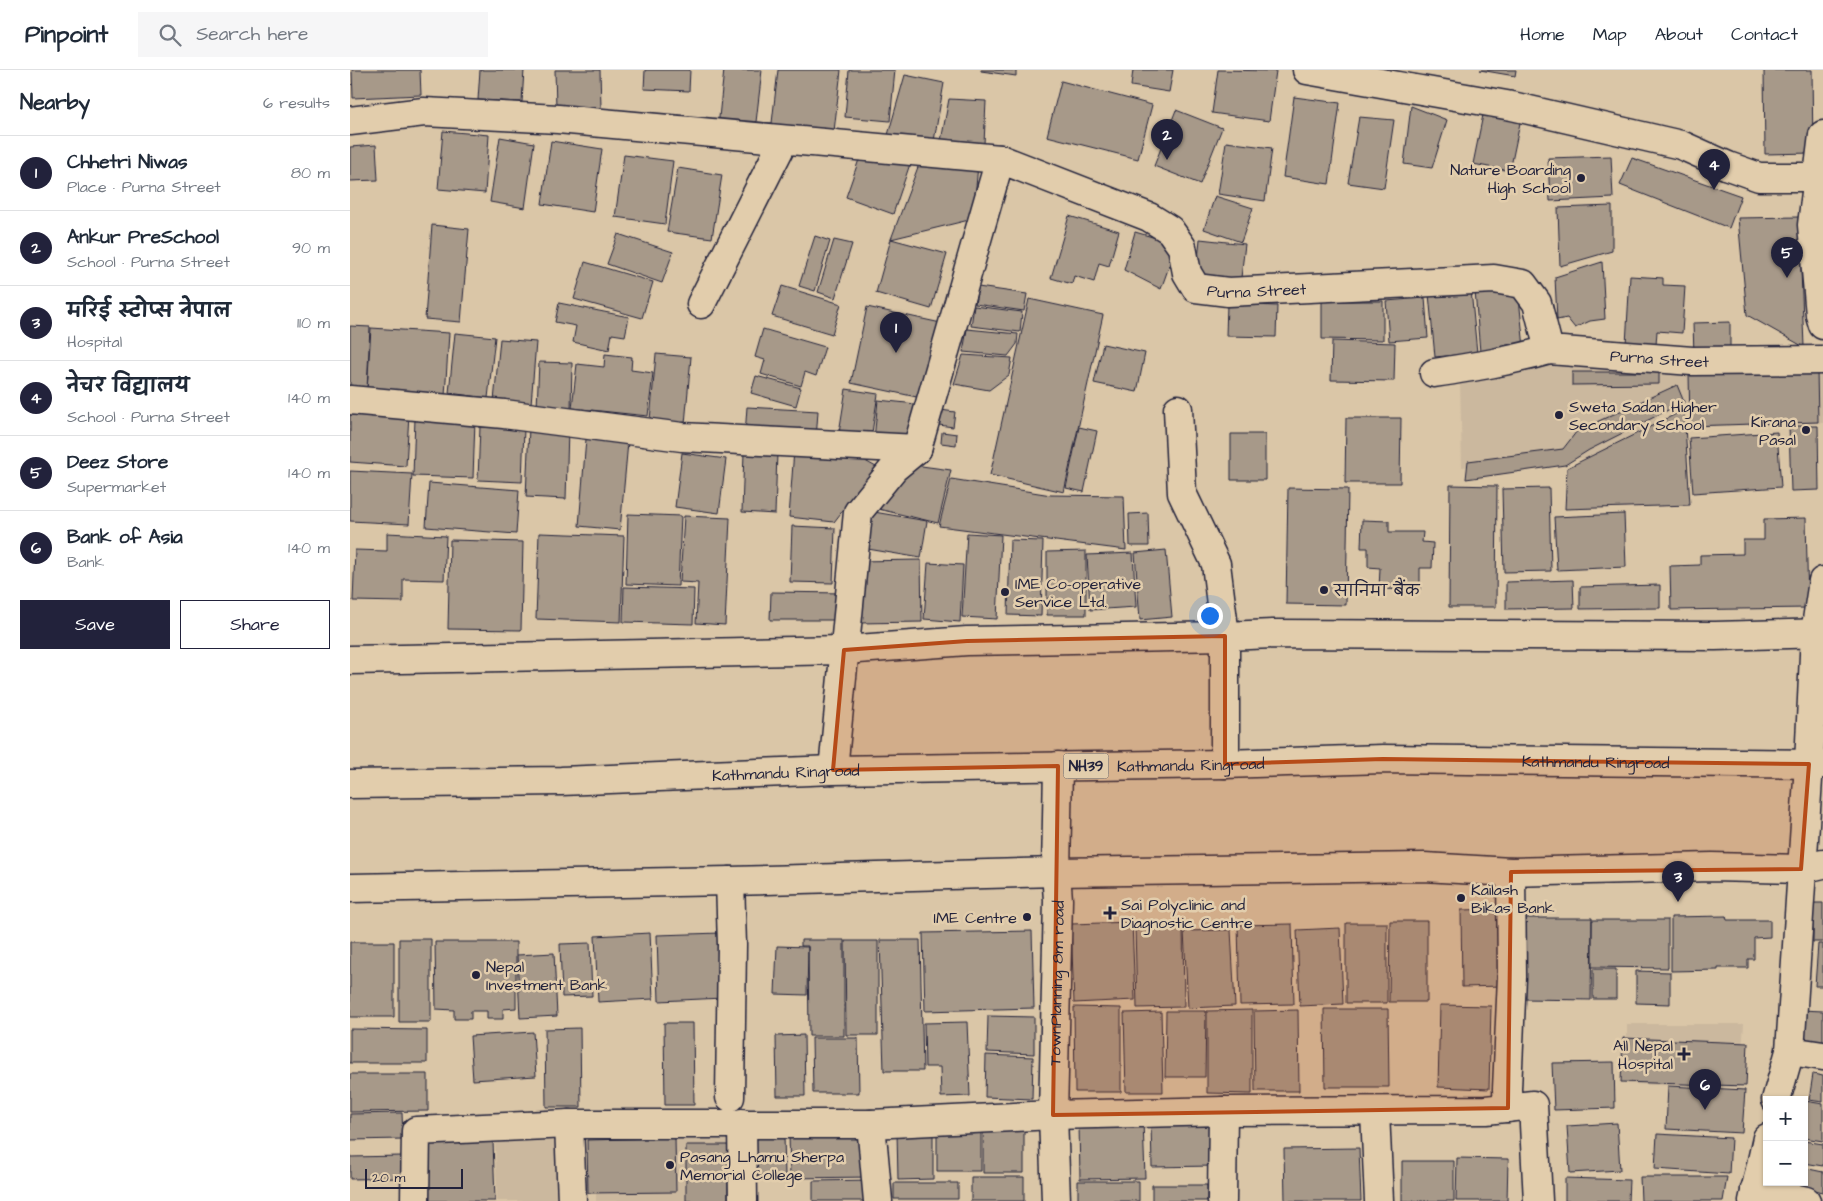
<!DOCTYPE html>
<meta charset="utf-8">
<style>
body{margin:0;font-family:"Architects Daughter","Playpen Sans Deva",sans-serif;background:#f6f6f7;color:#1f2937}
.controls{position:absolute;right:15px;bottom:15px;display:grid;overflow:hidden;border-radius:0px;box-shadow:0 1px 4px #0004}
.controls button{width:45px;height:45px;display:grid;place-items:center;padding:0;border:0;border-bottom:1px solid #e0e1e3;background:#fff;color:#1f2937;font:25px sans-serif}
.scale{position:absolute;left:15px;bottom:12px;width:98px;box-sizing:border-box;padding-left:5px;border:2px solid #22223b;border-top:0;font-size:14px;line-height:18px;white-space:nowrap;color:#22223b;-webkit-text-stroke:4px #e2cdac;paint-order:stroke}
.you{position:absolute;left:859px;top:545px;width:18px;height:18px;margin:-12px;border:4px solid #fff;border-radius:50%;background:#1a73e8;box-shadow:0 0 0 8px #1a73e833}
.badge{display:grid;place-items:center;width:32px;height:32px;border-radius:50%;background:#22223b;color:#fff;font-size:16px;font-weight:700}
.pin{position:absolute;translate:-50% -41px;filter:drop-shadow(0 1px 2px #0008)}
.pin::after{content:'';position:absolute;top:26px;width:18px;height:15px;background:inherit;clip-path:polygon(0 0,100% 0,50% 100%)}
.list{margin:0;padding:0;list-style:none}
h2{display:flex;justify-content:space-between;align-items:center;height:65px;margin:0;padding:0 20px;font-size:21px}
h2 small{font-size:16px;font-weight:400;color:#747a83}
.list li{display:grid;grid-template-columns:32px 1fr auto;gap:15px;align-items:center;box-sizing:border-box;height:75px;padding:0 20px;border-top:1px solid #e0e1e3}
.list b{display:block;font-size:19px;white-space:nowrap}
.list p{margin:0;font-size:16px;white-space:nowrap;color:#747a83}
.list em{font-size:16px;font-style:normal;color:#747a83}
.actions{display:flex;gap:10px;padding:15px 20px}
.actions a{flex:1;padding:11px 0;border:1px solid #22223b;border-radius:0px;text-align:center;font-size:18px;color:#22223b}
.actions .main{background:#22223b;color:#fff}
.icon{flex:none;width:28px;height:28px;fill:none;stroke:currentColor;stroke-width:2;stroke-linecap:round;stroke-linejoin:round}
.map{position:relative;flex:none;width:1473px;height:1131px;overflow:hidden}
header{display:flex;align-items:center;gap:30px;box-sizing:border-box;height:70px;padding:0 25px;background:#fff;border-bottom:1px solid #e0e1e3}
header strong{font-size:24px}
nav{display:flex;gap:28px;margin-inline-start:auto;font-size:18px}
.search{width:350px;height:45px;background:#f6f6f7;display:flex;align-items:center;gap:12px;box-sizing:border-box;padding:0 18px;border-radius:0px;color:#747a83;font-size:19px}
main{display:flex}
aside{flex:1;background:#fff}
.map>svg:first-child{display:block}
.built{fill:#cbb89e}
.building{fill:#a79989;stroke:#22223b}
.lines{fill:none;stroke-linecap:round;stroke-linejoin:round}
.minor-casing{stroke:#22223b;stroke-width:31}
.highway-casing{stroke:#22223b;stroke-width:31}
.minor{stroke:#e2cdac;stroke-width:28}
.highway{stroke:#e2cdac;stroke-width:28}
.marked{fill:#b64b18;fill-opacity:0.2;stroke:#b64b18;stroke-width:4;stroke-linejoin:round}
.poi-dot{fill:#22223b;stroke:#e2cdac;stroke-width:2}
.labels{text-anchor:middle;stroke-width:5;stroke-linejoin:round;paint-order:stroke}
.shield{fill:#e2cdac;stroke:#5c555d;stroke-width:1}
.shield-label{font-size:15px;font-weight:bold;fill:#22223b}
.poi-label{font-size:16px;fill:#22223b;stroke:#e2cdac;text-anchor:start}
.street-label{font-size:16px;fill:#22223b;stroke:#e2cdac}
</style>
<header>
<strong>Pinpoint</strong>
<div class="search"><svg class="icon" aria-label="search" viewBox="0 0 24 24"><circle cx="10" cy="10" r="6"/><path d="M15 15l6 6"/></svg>Search here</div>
<nav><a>Home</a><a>Map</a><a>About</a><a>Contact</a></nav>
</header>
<main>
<aside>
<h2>Nearby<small>6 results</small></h2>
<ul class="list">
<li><span class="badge">1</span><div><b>Chhetri Niwas</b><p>Place · Purna Street</p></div><em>80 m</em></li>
<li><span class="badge">2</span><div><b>Ankur PreSchool</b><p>School · Purna Street</p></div><em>90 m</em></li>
<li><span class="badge">3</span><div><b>मरिई स्टोप्स नेपाल</b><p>Hospital</p></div><em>110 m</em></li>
<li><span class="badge">4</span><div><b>नेचर विद्यालय</b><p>School · Purna Street</p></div><em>140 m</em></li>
<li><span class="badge">5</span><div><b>Deez Store</b><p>Supermarket</p></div><em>140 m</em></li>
<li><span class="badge">6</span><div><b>Bank of Asia</b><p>Bank</p></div><em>140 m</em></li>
</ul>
<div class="actions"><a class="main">Save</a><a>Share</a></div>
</aside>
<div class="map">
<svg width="1473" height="1131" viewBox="0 0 1473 1131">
<rect width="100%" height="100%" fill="#dac6a7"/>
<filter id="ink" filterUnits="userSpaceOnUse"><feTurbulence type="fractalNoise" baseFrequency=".02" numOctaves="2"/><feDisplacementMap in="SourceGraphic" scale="10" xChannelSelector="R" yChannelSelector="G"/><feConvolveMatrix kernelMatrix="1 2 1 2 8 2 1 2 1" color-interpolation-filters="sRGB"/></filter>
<g filter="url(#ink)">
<path class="built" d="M1240 286 1473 294V353L1352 356 1348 335 1307 337 1306 356 1267 386 1112 397 1110 308Z
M1277 954H1394L1389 1018 1277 1014Z
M394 1057 395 1131H246V1058Z
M209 1070 210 1131H147L145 1072Z"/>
<path class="building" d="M2 0H70L71 25 3 28Z
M130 0H174L172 32 128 30Z
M205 0H250L251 38H206Z
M295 0H340L339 21 294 19Z
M374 0H412L406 52 422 53 428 0H491L483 70 368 57Z
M499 0H545L540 51 495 47Z
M631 0H666V6L631 1Z
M783 0H823L819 22 781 16Z
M868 0 926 1 919 51 862 43Z
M1130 0H1166L1165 6Z
M1414 0H1462L1463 83 1415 84Z
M555 5 594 13 584 71 538 65Z
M711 11 802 35 788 89 697 66Z
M944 27 990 33 979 114 933 107Z
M599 29 636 31 634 74 591 71Z
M1061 36 1097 50 1082 98 1054 94Z
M826 40 872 58 850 114 804 96Z
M1134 40 1171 48 1160 101 1123 94Z
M1009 47 1044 50 1034 118 998 113Z
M93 61 139 65 135 123 88 119Z
M150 67 184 73 175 138 140 132Z
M201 71 252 79 243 142 192 134Z
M876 72 922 78 915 131 868 124Z
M26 75 28 110 0 111V77Z
M513 78 560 94 543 144 496 127Z
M274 85 323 91 315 154 265 147Z
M1261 86 1263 128 1200 131 1198 88Z
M1282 88 1391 126 1379 158 1270 115Z
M571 89 628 95 623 149 541 169Z
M328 98 372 105 362 168 317 162Z
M865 126 903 138 891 172 854 159Z
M1262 136V181L1210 196 1208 138Z
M719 146 769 161 759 196 749 193 744 212 724 206 722 214 701 208Z
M1449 147 1454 277 1397 245 1388 148Z
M82 155 119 159 111 252 75 249Z
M785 162 827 174 811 219 774 200Z
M268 164 323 182 312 213 257 194Z
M465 166 480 171 465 221 449 216Z
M541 169 597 184 581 239 526 223Z
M850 169 895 174 890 216 846 211Z
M484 170 502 174 485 228 468 222Z
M235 192 303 212 292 248 224 229Z
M1252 192 1255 249 1240 251 1225 258 1217 248 1207 250 1205 207Z
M1280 206 1313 208V215L1335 216 1332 263 1307 261 1306 275 1276 274Z
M432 216 491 234 482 264 422 246Z
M628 217 677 224 674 241 625 234Z
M1168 218 1174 278 1130 282 1125 221Z
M1121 220 1127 283 1085 287 1079 224Z
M1075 228 1078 268 1039 271 1036 231Z
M679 229 753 245 714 422 640 405Z
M972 231H1033V270L972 269Z
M209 233 279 247 275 266 262 264 259 280 223 272 226 256 205 252Z
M877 234 927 236 926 267 876 266Z
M624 236 672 242 670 262 621 256Z
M517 237 591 253 576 329 501 313Z
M1380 252V284L1344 285 1343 253Z
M0 256 20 257 17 320 0 319Z
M21 258 99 263 95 326 17 321Z
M413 259 475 277 466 306 455 302 451 316 411 304 415 290 405 287Z
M617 259 668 264 667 274 658 286 613 282Z
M105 263 145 267 138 328 99 323Z
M150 269 186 272 181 334 144 331Z
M982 271 1045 273 1044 311 981 310Z
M753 274 795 283 787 322 744 313Z
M255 284 282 287 281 300 303 303 298 346 222 338 227 294 254 297Z
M306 284 341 287 335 354 300 350Z
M613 285 662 288 659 305 639 320 604 314Z
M189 292 222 293 221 339 187 338Z
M1467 300 1468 352 1340 356 1339 303Z
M1222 302H1309V314L1222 315Z
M406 306 451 318 446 336 401 323Z
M1327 315 1334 332 1239 380 1215 395 1116 409 1118 391 1213 379 1227 361Z
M496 319 528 324 521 369 489 363Z
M528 330 566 334 562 373 524 369Z
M397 337 468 341 466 370 395 365Z
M0 339 59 344 56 396 0 392Z
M583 339 605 342 603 357 582 354Z
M1334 340 1340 435 1215 439 1217 398Z
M65 348 125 350 123 408 63 406Z
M996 348H1051L1050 413H995Z
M1439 356H1468L1469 420 1441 421Z
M130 357 174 358 172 412 128 410Z
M179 357 218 359 216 429 176 427Z
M729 357 747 361 734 422 716 418Z
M592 362 607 364 606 375 591 373Z
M1427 362 1431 417 1343 423 1339 368Z
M881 364H915V410H881Z
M236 369 278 372 270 460 229 456Z
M444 380 508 387 526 397 484 452 439 447Z
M394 382 427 383 425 444 392 442Z
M332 383 376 389 369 443 325 437Z
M564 395 601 400 588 453 524 438Z
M0 401 62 404 59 454 0 451Z
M601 409 701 425 774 426 776 480 589 456Z
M79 413 169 420 166 464 76 457Z
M1100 415 1147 416 1146 537H1099Z
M938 418 998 419 996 535 936 534Z
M1199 418 1201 501 1154 502 1152 419Z
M518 441 577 451 571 488 512 478Z
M798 443 799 476H780L779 444Z
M278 444 331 446 328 516 276 514Z
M1274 444 1276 497 1207 500 1204 447Z
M334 446 380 448 375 555 346 553 348 513 330 512Z
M1456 448 1458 538 1321 540 1320 496 1350 495V485L1393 484V470H1414V449Z
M1012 450 1039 451V462H1073L1072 472 1083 473 1082 498H1070V520L1029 519 1030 498 1018 497V478H1011Z
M442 456 485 458 483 513 440 512Z
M37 463 96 466 94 510 53 509V532L3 531 5 480 37 481Z
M189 463 274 466 271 552 186 549Z
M617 463 651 465 647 549 612 547Z
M100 470 173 472 171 560 98 559Z
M660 470 693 471 691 546 658 545Z
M816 480 822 547 790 550 785 483Z
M736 481V545H697V482Z
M783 483 786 537 740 540 737 485Z
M571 490 572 552 508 553 507 491Z
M578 493 613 495 610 552 574 549Z
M1223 510 1224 538 1156 539V512Z
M1310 515V538L1230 539V517Z
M274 517 344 519 343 554 273 552Z
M421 522 493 523V550H420Z
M1463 833H1473V872H1463Z
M1153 839 1154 916 1112 917 1111 840Z
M1376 846 1377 850H1420V867L1404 868V889H1398V898H1368V900L1321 901V847Z
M1175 848H1242L1241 930 1174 929Z
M1242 850H1318V898L1242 897Z
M1040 851H1077V932H1039Z
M782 852 785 930 724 933 721 854Z
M996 853H1037V933H996Z
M942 854 944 934 890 935 888 855Z
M833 856 834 937 787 938 785 857Z
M990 858 993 934 950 936 947 860Z
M881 860 885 936 838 938 834 861Z
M682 861 684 938 575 941 573 863Z
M300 863 303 929 248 932 245 866Z
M371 863 373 928 309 931 307 865Z
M49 869H81V952H49Z
M451 870H494V966H459L458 876H451Z
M530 870H570L573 1001H534Z
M495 871H528V965H496Z
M0 872H44V947H0Z
M85 872H166V938L153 939V949H137V941H121V949H104V940L86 939Z
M240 873 242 926 212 927 210 874Z
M1468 874H1473V916H1465Z
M427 876 458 877 457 925 425 924Z
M204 883 207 946 170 948 167 885Z
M1243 899H1266V929H1243Z
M1286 901 1320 902V934L1286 933Z
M1090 935 1141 936 1139 1019 1088 1017Z
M724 937 771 938V1022H725Z
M974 939H1038L1039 1017H975Z
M902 940V1024L857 1023V941Z
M948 940 949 1021H905L904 941Z
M1451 940 1473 941V977L1448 975Z
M816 941H856L855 1007H815Z
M811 942 813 1022H776L774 943Z
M638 946 684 947V984L637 982Z
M617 952 620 1026 591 1027 590 997H575L574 953Z
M314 953H343L344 1035H315Z
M230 958 231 1037H196L195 959Z
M0 959 77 960V993H0Z
M183 962 186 1006 123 1010 120 966Z
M454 965 455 1026H427L426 966Z
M462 968H508L509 1023H463Z
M1273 968 1398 973 1396 1016 1271 1012Z
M636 985 683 987 682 1029 635 1027Z
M1264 992 1265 1038 1204 1040 1202 993Z
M0 1004H78V1041L0 1042Z
M1463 1004 1473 1006V1032L1459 1030Z
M1318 1016 1395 1020 1392 1063 1316 1059Z
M1455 1031 1473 1034V1071L1454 1068Z
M52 1043 53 1069 0 1070V1044Z
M793 1051 795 1108 730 1109 729 1053Z
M863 1052 864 1096 802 1097 801 1053Z
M1267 1053 1270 1100 1220 1103 1217 1056Z
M587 1059H631V1101H587Z
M520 1061 521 1107 440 1108 439 1062Z
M583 1061V1109L548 1110 547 1062Z
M674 1061V1103H633V1062Z
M1307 1064 1381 1068 1379 1104 1305 1099Z
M399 1066H434L435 1106H400Z
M325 1068 326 1122 238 1123 237 1070Z
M143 1071 145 1131H76L74 1073Z
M1454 1071 1473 1074V1096L1454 1093Z
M336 1075H378V1131H336Z
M1009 1078 1011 1131H935L934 1079Z
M52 1086 53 1108 0 1109V1087Z
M1107 1088 1158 1089 1157 1131H1106Z
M1052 1091H1104V1131H1052Z
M1454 1098 1473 1102V1122L1433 1112H1454Z
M621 1107H674V1131H621Z
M1290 1107H1377L1373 1131H1291Z
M1215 1108 1279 1110 1278 1131H1215Z
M520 1110V1131H463V1111Z
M728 1111H789V1131H728Z
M544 1113H608V1129H544Z
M802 1115H857V1131H802Z"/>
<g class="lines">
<g class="minor-casing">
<g id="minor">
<path d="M957 0 1162 36 1331 75 1378 96 1409 107H1469"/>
<path d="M0 51 74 42 208 49 650 89"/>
<path d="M1473 65 1462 155 1470 245 1473 255"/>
<path d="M351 234 434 70"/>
<path d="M1084 303C1123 297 1161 291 1199 280"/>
<path d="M0 330 154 344 332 367 567 379"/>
<path d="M828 339 832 423 866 494 875 566V694"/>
<path id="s1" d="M567 379 650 89 799 147 820 160 832 177 837 203 846 218 878 222 1144 209 1173 214 1187 233 1199 280 1342 291 1473 290"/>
<path d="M0 590 494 580 617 571 875 566 923 564 1365 566 1473 563"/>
<path d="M483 700 508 442 544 398 567 379"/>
<path d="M380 811 382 875 380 1027"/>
<path d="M0 818 380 811 706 802 1074 797 1161 802 1362 797 1451 799 1473 794"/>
<path d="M1440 981 1473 986"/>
<path d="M1426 1030 1440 981 1459 694 1465 563 1473 511"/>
<path d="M1158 1038 1157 1019 1162 907 1161 802"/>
<path d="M1025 1042 1029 1131"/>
<path d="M392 1053 393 1131"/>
<path d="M219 1054 222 1131"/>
<path d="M521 1054 528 1131"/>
<path d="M1405 1119 1456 1131"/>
<path d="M65 1131 66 1061 219 1054H521L703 1045 873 1041 1136 1040 1183 1035 1188 1131"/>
<path id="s2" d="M706 1131 703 1045 708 830 706 802 708 696"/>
<path d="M872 1131 873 1041"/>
<path d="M1403 1131 1417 1068"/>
</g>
</g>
<g class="highway-casing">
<g id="highway">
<path id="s3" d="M0 714 211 711 483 700 875 694 1033 689 1473 694"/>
</g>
</g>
<use href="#minor" class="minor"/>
<use href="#highway" class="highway"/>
</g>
</g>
<path class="marked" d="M875 566V694L1033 689 1459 694 1451 799 1161 802 1158 1038 703 1045 708 696 483 700 494 580 617 571Z"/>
<g class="poi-dot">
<circle cx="1231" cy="108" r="5"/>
<circle cx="1209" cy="345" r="5"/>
<circle cx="1456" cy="360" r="5"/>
<circle cx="974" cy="520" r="5"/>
<circle cx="655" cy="522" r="5"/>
<circle cx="1111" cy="828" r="5"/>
<path d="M757.5 835.5h5v5h5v5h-5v5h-5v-5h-5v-5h5z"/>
<circle cx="677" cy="847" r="5"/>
<circle cx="126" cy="905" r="5"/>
<path d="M1331.5 976.5h5v5h5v5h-5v5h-5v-5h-5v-5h5z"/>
<circle cx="320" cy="1095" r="5"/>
</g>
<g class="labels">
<rect class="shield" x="713.5" y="683.5" width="45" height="25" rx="4"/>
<g class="shield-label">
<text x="736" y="701">NH39</text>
</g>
<g class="poi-label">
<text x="1221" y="105" text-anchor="end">Nature Boarding<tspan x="1221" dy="18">High School</tspan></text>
<text x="1219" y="342">Sweta Sadan Higher<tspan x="1219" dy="18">Secondary School</tspan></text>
<text x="1446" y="357" text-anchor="end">Kirana<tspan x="1446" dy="18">Pasal</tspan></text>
<text x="665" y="519">IME Co-operative<tspan x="665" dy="18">Service Ltd.</tspan></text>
<text x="984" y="526">सानिमा बैंक</text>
<text x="1121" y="825">Kailash<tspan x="1121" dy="18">Bikas Bank</tspan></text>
<text x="771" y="840">Sai Polyclinic and<tspan x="771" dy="18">Diagnostic Centre</tspan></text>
<text x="667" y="853" text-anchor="end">IME Centre</text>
<text x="136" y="902">Nepal<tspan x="136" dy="18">Investment Bank</tspan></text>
<text x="1323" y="981" text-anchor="end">All Nepal<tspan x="1323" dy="18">Hospital</tspan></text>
<text x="330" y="1092">Pasang Lhamu Sherpa<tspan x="330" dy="18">Memorial College</tspan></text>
</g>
<g class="street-label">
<text dy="6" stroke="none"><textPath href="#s1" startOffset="612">Purna Street</textPath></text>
<text dy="6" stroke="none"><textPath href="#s1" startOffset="1062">Purna Street</textPath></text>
<text dy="6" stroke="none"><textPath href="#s3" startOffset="1246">Kathmandu Ringroad</textPath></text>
<text dy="6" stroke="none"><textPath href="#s3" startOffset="841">Kathmandu Ringroad</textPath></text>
<text dy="6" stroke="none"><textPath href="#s3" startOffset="436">Kathmandu Ringroad</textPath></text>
<text dy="6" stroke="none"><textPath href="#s2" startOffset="218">TownPlanning 8m road</textPath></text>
</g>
</g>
</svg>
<div class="controls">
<button>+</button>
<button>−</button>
</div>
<div class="scale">20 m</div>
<div class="you"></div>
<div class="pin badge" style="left:546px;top:283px">1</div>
<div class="pin badge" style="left:817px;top:90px">2</div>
<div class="pin badge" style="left:1328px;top:832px">3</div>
<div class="pin badge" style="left:1364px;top:120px">4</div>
<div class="pin badge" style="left:1437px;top:208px">5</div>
<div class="pin badge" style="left:1355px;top:1040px">6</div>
</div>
</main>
